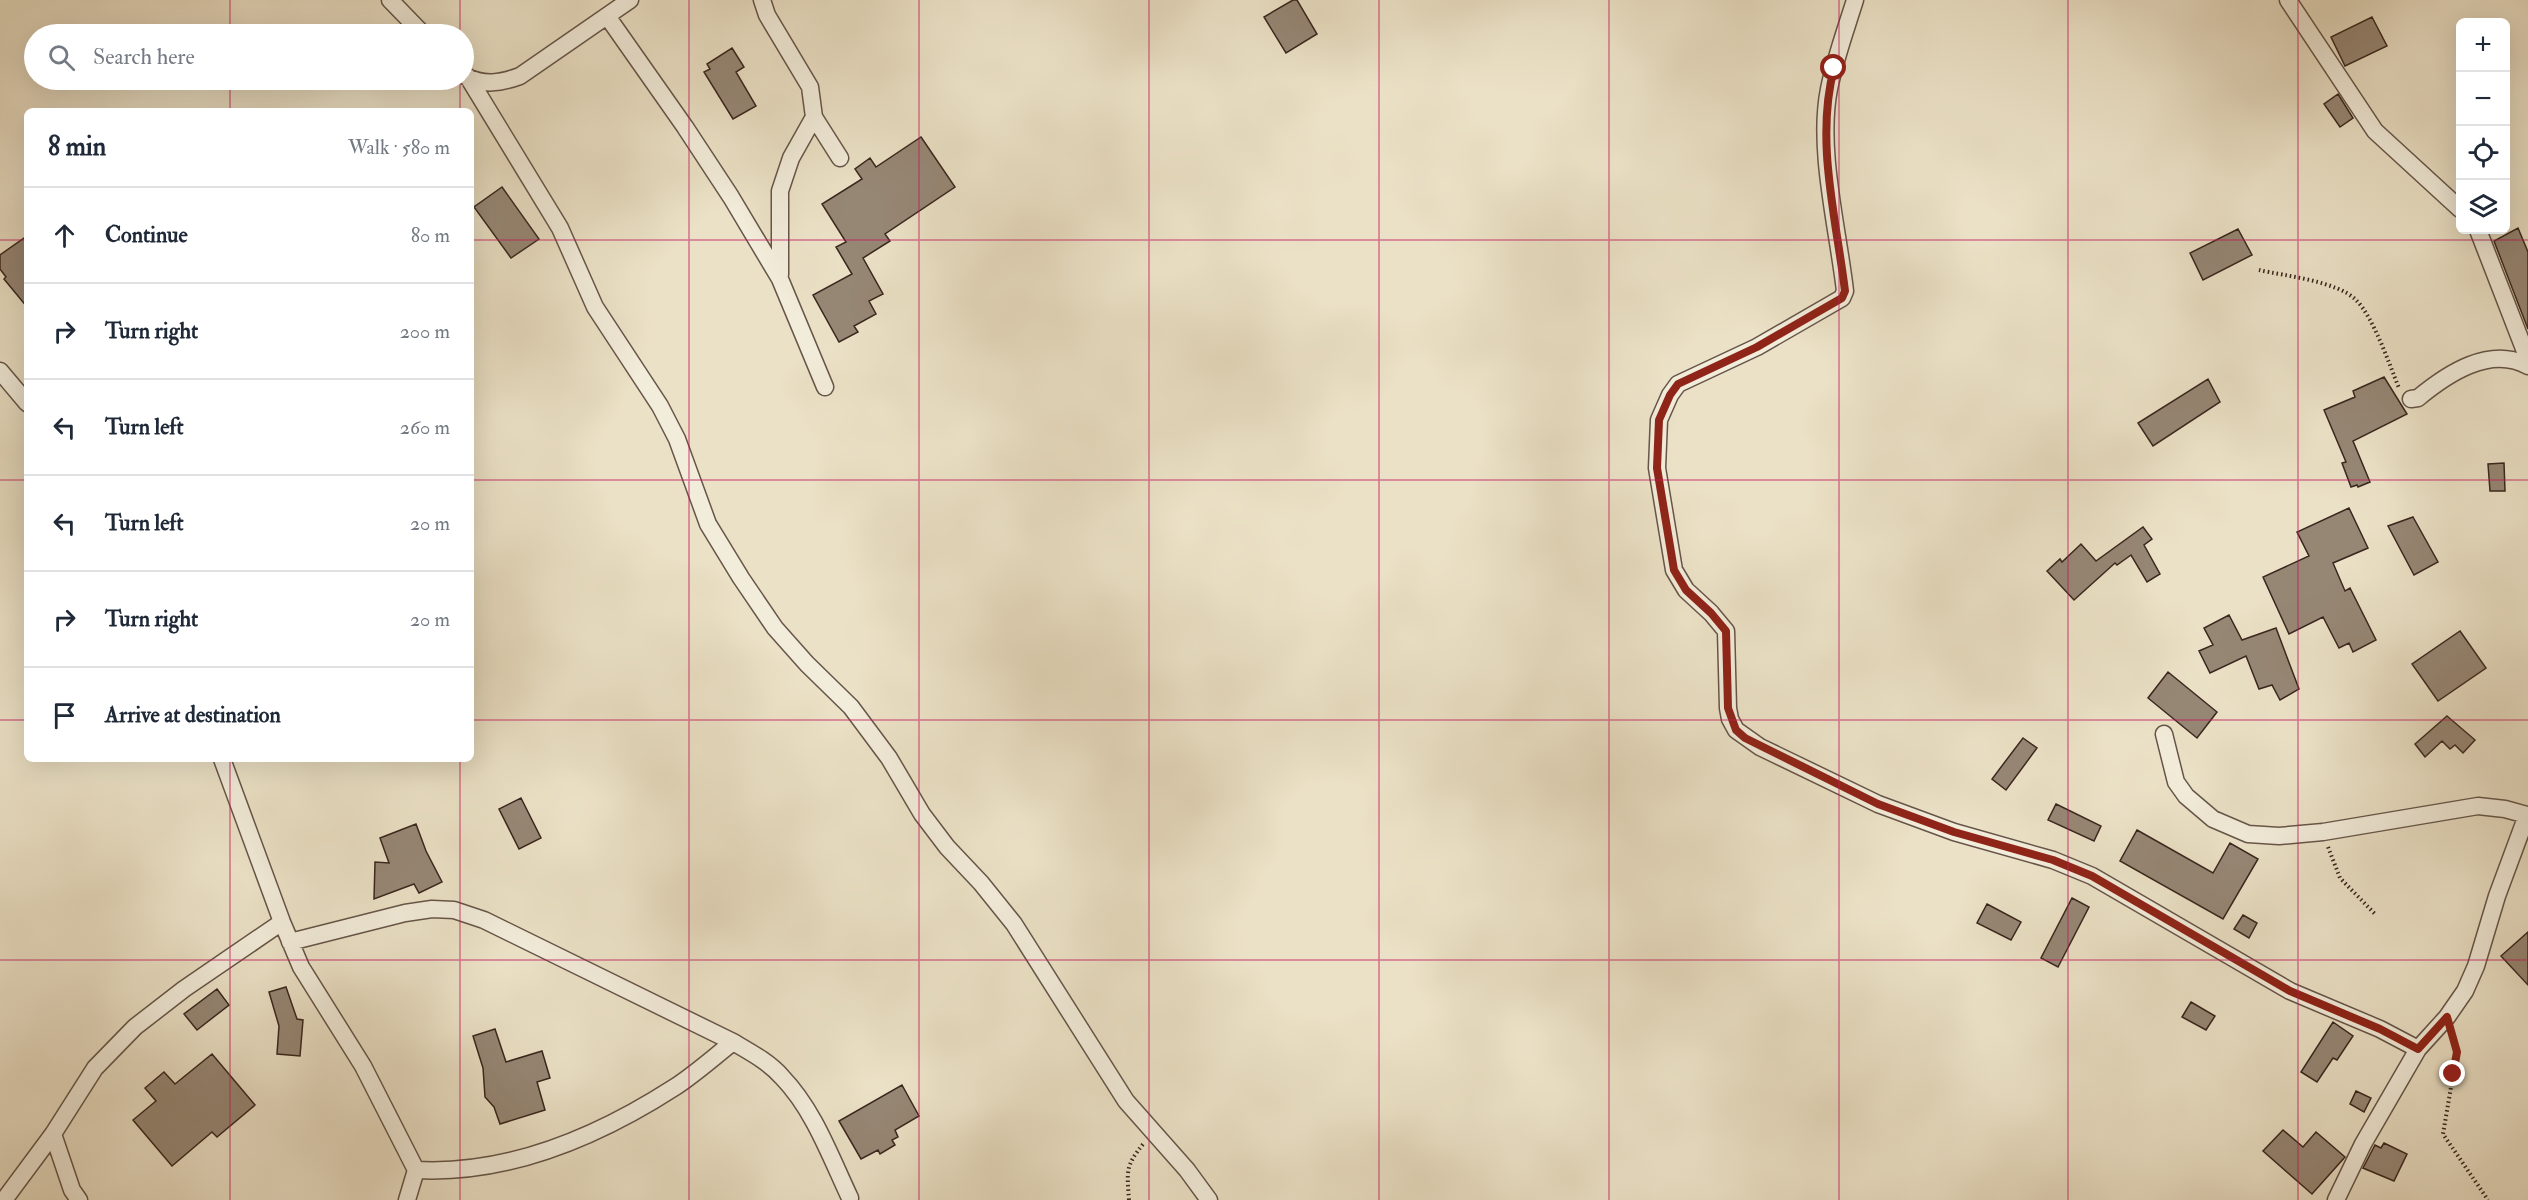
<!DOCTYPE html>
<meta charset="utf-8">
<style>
body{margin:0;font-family:"IM FELL Double Pica",serif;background:#f2f2f3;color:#1f2937}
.controls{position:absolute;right:18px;top:18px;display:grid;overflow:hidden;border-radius:9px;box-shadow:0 6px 24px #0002}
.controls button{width:54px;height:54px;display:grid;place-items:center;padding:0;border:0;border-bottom:2px solid #e0e1e3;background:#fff;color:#1f2937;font:30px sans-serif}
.stop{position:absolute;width:18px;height:18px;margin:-14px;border:4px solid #8f2418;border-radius:50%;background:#fff}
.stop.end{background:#8f2418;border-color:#fff;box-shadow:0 2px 6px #0008}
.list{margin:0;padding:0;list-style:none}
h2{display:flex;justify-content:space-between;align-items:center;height:78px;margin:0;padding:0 24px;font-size:26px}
h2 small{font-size:20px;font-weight:400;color:#747a83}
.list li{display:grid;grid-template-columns:39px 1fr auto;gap:18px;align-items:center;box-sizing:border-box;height:96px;padding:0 24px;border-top:2px solid #e0e1e3}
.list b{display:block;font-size:22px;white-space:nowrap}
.list em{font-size:20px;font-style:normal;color:#747a83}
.icon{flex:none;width:33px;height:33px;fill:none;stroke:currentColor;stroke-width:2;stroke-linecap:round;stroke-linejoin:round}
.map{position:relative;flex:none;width:2528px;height:1200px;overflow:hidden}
.search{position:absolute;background:#fff;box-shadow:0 6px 24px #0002;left:24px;top:24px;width:450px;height:66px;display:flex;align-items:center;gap:15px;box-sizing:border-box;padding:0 21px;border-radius:33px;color:#747a83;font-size:22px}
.panel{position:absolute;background:#fff;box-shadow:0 6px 24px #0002;left:24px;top:108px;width:450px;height:654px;border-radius:9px}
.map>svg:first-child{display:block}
.building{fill:#968775;stroke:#39261e;stroke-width:1.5}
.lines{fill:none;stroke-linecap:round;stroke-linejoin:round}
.street-casing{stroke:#665548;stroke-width:19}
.path{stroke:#39261e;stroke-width:4;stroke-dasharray:1.5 3;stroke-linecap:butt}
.street{stroke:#f2ecda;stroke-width:16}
.route{stroke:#8f2418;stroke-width:8}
.grid{fill:none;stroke:#c2185b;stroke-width:1.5;stroke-opacity:0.55}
</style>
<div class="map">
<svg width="2528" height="1200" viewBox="0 0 2528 1200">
<rect width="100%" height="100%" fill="#ebe1c6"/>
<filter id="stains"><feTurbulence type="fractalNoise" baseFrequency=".00333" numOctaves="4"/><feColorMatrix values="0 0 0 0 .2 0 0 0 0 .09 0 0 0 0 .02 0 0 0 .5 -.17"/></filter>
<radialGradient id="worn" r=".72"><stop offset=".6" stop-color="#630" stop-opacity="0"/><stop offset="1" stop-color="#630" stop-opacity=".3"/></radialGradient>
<path class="building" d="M1293 0H1297L1317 34 1286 53 1264 17Z
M2372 17 2387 46 2345 66 2331 37Z
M732 48 744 67 736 72 756 106 733 119 704 72 710 69 707 64Z
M2338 94 2353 118 2340 127 2324 104Z
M921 137 955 187 885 234 890 241 863 258 883 294 869 301 876 314 854 326 858 332 839 342 813 295 852 274 836 247 846 242 822 204 862 179 855 169 870 158 876 167Z
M502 187 539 239 511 258 474 207Z
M2518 228 2528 252V329L2494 241Z
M2238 229 2252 255 2203 280 2190 253Z
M27 236V307L4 279 6 277 0 269V255Z
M2384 377 2407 414 2353 441 2370 482 2358 487 2357 485 2351 487 2342 463 2346 462 2324 410 2355 397 2353 391Z
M2208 379 2220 402 2153 446 2138 423Z
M2504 463 2505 491H2490L2488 464Z
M2349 508 2368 548 2333 563 2345 591 2350 588 2376 640 2353 652 2349 643 2339 648 2323 617 2289 634 2263 577 2309 556 2297 532Z
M2413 517 2438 562 2414 575 2388 526Z
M2143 527 2152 539 2144 545 2160 574 2147 582 2131 555 2117 565 2115 563 2074 600 2047 571 2060 559 2062 562 2081 544 2096 561Z
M2229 615 2242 640 2276 628 2299 689 2280 700 2272 685 2259 689 2246 656 2210 673 2199 651 2213 645 2204 628Z
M2460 631 2486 668 2438 701 2412 664Z
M2168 672 2217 712 2197 738 2148 698Z
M2447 716 2475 740 2463 753 2455 745 2450 749 2442 741 2425 757 2415 744Z
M2023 738 2037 748 2006 790 1992 779Z
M521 798 541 838 519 849 499 809Z
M2056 804 2101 826 2094 841 2048 820Z
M416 824 426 851 442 882 419 893 414 884 374 899 375 862 389 863 380 838Z
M2137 830 2213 873 2230 843 2258 859 2223 919 2120 861Z
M2072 898 2089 907 2058 967 2041 958Z
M1987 904 2021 922 2011 940 1977 923Z
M2243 915 2257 923 2249 938 2234 929Z
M2528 932V985L2501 956Z
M286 987 297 1019 303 1020 300 1056 277 1054 279 1026 269 992Z
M217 989 229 1005 197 1030 184 1014Z
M2191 1002 2215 1016 2206 1030 2182 1017Z
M2333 1022 2353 1036 2337 1060 2333 1058 2317 1082 2301 1072Z
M495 1029 506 1062 542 1051 550 1078 537 1082 545 1110 500 1124 494 1107 485 1097 483 1068 473 1036Z
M212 1054 255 1105 217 1137 212 1132 172 1166 133 1120 156 1101 145 1088 164 1072 175 1084Z
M902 1085 919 1116 895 1130 898 1137 892 1140 895 1145 880 1154 878 1150 861 1159 839 1121Z
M2356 1091 2371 1098 2364 1112 2350 1104Z
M2283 1130 2303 1147 2316 1132 2345 1157 2312 1194 2263 1151Z
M2384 1143 2407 1154 2394 1181 2363 1168 2375 1145 2381 1148Z"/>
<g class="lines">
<g class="street-casing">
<path id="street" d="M390 0 423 34
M762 0 767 15 810 87 814 117 840 158
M1855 0C1846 29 1835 59 1829 89 1817 149 1838 229 1845 291L1842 298 1757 347 1678 384 1670 395 1659 420 1657 468 1674 570 1686 590 1711 613 1726 631 1728 708 1730 719 1736 730 1760 747 1878 804 1954 832 2053 860 2092 876 2290 991 2380 1029 2418 1049
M2288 0 2375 131 2460 209
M607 16 685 127 731 197 780 279 825 387
M465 76C484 86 501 83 520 76L630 0
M468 77 560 228 595 307 660 406 677 439 708 524 741 578 775 628 807 664 851 707 889 758 922 814 947 847 981 883 1014 924 1126 1101 1187 1170 1209 1200
M2478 230 2528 359
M780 275V191L791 158 814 117
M0 371 27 403
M2411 399 2418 398C2447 374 2490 345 2528 366
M2164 734 2176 782 2186 796 2213 819 2248 834 2279 836 2323 832 2478 806 2505 809 2527 815 2497 896 2476 966 2465 991 2447 1017 2418 1049 2363 1144 2336 1200
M222 759 282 922 301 967 363 1066 416 1170 407 1200
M290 942 405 913 432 909 454 910 484 920 733 1042
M53 1134 72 1190 79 1200
M416 1170C508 1175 599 1136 675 1087 695 1074 714 1057 733 1042 750 1052 769 1062 782 1077 814 1110 831 1158 850 1198
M4 1200 53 1134 95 1068 135 1027 184 989 282 922"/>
</g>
<path class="path" d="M2259 270C2285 276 2337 281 2356 300 2374 318 2389 364 2399 388
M2328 847 2340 878 2375 914
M2453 1035 2457 1052 2443 1134 2488 1200
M1129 1200C1127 1171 1125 1166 1144 1143"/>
<use href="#street" class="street"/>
</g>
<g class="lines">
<path class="route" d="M1834 68C1815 141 1836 217 1845 291L1842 298 1757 347 1678 384 1670 395 1659 420 1657 468 1674 570 1686 590 1711 613 1726 631 1728 708 1736 730 1745 738 1878 804 1954 832 2053 860 2092 876 2290 991 2380 1029 2418 1049 2447 1017 2457 1052 2453 1074"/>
</g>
<path class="grid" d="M230 0V34M460 0V34M689 0V1200M919 0V1200M1149 0V1200M1379 0V1200M1609 0V1200M1839 0V1200M2068 0V1200M2298 0V1200M230 80V111M460 80V111M0 240H27M471 240H2528M0 480H27M471 480H2528M0 720H27M471 720H2528M230 759V1200M460 759V1200M0 960H2528"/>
<rect width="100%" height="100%" filter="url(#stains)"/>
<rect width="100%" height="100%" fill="url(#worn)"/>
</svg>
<div class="controls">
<button>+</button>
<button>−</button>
<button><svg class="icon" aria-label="locate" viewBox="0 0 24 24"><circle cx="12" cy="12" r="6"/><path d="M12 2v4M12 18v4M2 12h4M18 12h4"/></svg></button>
<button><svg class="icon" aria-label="layers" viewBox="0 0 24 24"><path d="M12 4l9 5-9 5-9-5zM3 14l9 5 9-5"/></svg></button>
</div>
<div class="stop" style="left:1834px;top:68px"></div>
<div class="stop end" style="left:2453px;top:1074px"></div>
<div class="search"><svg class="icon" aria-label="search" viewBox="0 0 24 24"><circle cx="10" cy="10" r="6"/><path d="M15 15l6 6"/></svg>Search here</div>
<section class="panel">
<h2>8 min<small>Walk · 580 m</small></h2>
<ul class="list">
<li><svg class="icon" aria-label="ahead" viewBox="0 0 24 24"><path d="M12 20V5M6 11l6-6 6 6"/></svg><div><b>Continue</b></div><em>80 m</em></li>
<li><svg class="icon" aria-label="right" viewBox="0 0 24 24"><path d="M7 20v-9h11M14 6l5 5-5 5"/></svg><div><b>Turn right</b></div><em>200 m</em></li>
<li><svg class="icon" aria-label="left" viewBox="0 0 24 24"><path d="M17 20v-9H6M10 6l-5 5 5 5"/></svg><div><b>Turn left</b></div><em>260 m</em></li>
<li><svg class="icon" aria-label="left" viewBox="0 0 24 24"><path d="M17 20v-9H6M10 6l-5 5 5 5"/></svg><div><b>Turn left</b></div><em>20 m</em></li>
<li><svg class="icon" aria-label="right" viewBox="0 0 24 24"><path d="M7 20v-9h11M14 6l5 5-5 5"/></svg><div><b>Turn right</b></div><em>20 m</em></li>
<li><svg class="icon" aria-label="arrive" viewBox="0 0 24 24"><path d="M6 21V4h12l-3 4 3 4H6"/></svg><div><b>Arrive at destination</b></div></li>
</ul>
</section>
</div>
